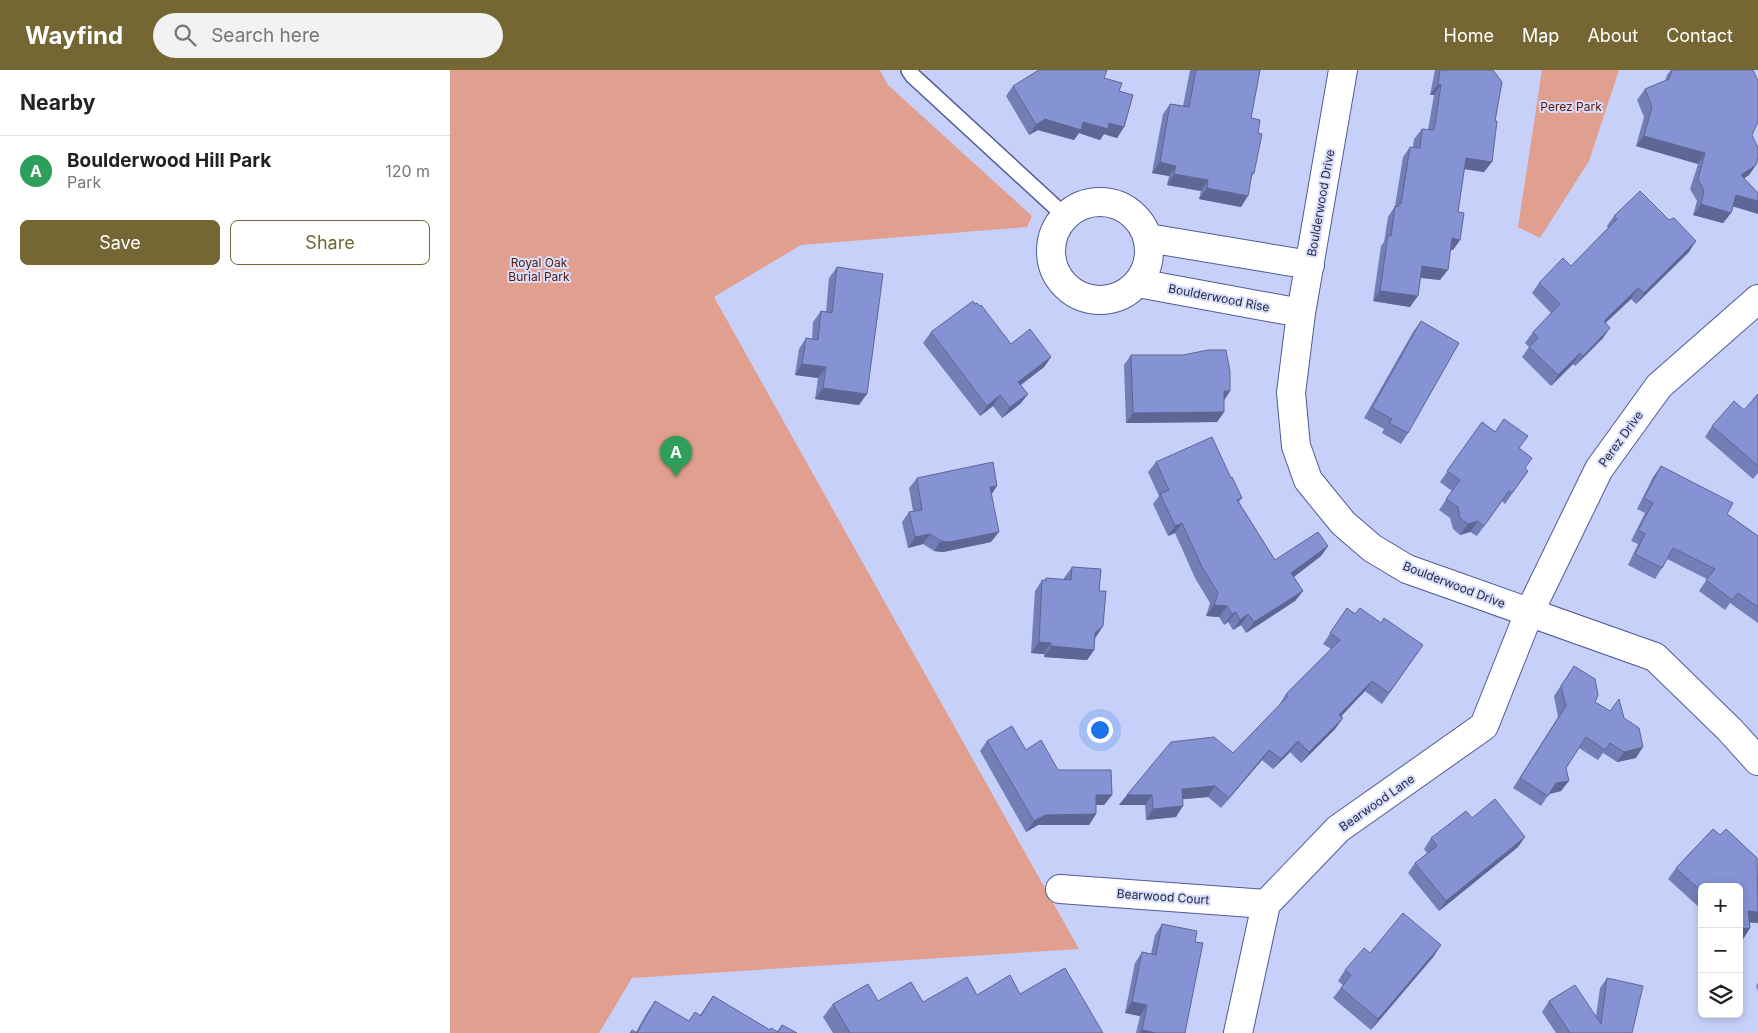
<!DOCTYPE html>
<meta charset="utf-8">
<style>
body{margin:0;font-family:Inter,sans-serif;background:#f2f2f2;color:#222}
.controls{position:absolute;right:15px;bottom:15px;display:grid;overflow:hidden;border-radius:8px;box-shadow:0 2px 8px #0003}
.controls button{width:45px;height:45px;display:grid;place-items:center;padding:0;border:0;border-bottom:1px solid #e0e0e0;background:#fff;color:#222;font:25px sans-serif}
.you{position:absolute;left:649px;top:659px;width:18px;height:18px;margin:-12px;border:4px solid #fff;border-radius:50%;background:#1a73e8;box-shadow:0 0 0 8px #1a73e833}
.badge{display:grid;place-items:center;width:32px;height:32px;border-radius:50%;background:#746734;color:#fff;font-size:16px;font-weight:700}
.pin{position:absolute;translate:-50% -41px;filter:drop-shadow(0 1px 2px #0008)}
.pin::after{content:'';position:absolute;top:26px;width:18px;height:15px;background:inherit;clip-path:polygon(0 0,100% 0,50% 100%)}
.list{margin:0;padding:0;list-style:none}
h2{display:flex;justify-content:space-between;align-items:center;height:65px;margin:0;padding:0 20px;font-size:21px}
h2 small{font-size:16px;font-weight:400;color:#767676}
.list li{display:grid;grid-template-columns:32px 1fr auto;gap:15px;align-items:center;box-sizing:border-box;height:70px;padding:0 20px;border-top:1px solid #e0e0e0}
.list b{display:block;font-size:19px;white-space:nowrap}
.list p{margin:0;font-size:16px;white-space:nowrap;color:#767676}
.list em{font-size:16px;font-style:normal;color:#767676}
.actions{display:flex;gap:10px;padding:15px 20px}
.actions a{flex:1;padding:11px 0;border:1px solid #746734;border-radius:8px;text-align:center;font-size:18px;color:#746734}
.actions .main{background:#746734;color:#fff}
.icon{flex:none;width:28px;height:28px;fill:none;stroke:currentColor;stroke-width:2;stroke-linecap:round;stroke-linejoin:round}
.map{position:relative;flex:none;width:1308px;height:963px;overflow:hidden}
header{display:flex;align-items:center;gap:30px;box-sizing:border-box;height:70px;padding:0 25px;background:#746734;color:#fff}
header strong{font-size:24px}
nav{display:flex;gap:28px;margin-inline-start:auto;font-size:18px}
.search{width:350px;height:45px;background:#f2f2f2;display:flex;align-items:center;gap:12px;box-sizing:border-box;padding:0 18px;border-radius:28px;color:#767676;font-size:19px}
main{display:flex}
aside{flex:1;background:#fff}
.map>svg:first-child{display:block}
.green{fill:#e1a08f}
.lines{fill:none;stroke-linecap:round;stroke-linejoin:round}
.lane-casing{stroke:#505a97;stroke-width:18}
.street-casing{stroke:#505a97;stroke-width:30}
.lane{stroke:#fff;stroke-width:15}
.street{stroke:#fff;stroke-width:28}
.wall{fill:#727eb6}
.shaded-wall{fill:#5d6694}
.building{fill:#8592d4;stroke:#5d6694}
.labels{text-anchor:middle;stroke-width:4;stroke-linejoin:round;paint-order:stroke}
.park-label{font-size:12px;fill:#581808;stroke:#d7ddfa}
.street-label{font-size:12px;fill:#242943;stroke:#d7ddfa}
</style>
<header>
<strong>Wayfind</strong>
<div class="search"><svg class="icon" aria-label="search" viewBox="0 0 24 24"><circle cx="10" cy="10" r="6"/><path d="M15 15l6 6"/></svg>Search here</div>
<nav><a>Home</a><a>Map</a><a>About</a><a>Contact</a></nav>
</header>
<main>
<aside>
<h2>Nearby<small></small></h2>
<ul class="list">
<li><span class="badge" style="background:#2e9e5b">A</span><div><b>Boulderwood Hill Park</b><p>Park</p></div><em>120 m</em></li>
</ul>
<div class="actions"><a class="main">Save</a><a>Share</a></div>
</aside>
<div class="map">
<svg width="1308" height="963" viewBox="0 0 1308 963">
<rect width="100%" height="100%" fill="#c6d0f9"/>
<path class="green" d="M0 0H430L438 15 582 146 577 157 351 175 264 227 629 879 182 908 149 963H0Z
M1092 0H1169L1139 91 1090 168 1068 157Z"/>
<g class="lines">
<g class="lane-casing">
<path id="lane" d="M459 0 463 6 615 146"/>
</g>
<g class="street-casing">
<path id="street" d="M893 0 851 243 841 323 846 376 858 410 893 453 922 478 957 499 1205 587 1280 660 1308 691
M601 181a49 49 0 1 1 98 0a49 49 0 1 1-98 0Z
M698 168 860 195
M688 213 851 243
M610 819 816 834
M788 963 816 834 888 759 1034 656 1079 543 1149 399 1209 316 1308 229"/>
</g>
<use href="#lane" class="lane"/>
<use href="#street" class="street"/>
</g>
<path class="wall" d="M740 0H810L801 48 808 63 804 103 802 106 791 137 749 129 751 121 717 115 719 106 702 103 713 44 720 34 733 36Z
M985 0H1043L1034 102 1014 99 1008 142 1010 170 1003 180H1001L990 210 971 208 960 237 923 231 931 176 934 172 938 147 945 136 953 87 960 77H963L964 69 972 59 978 60 984 25H980Z
M1221 0H1303L1302 65 1306 95 1299 105 1294 108 1281 143 1273 153 1243 145 1247 131 1240 119 1248 94 1186 76 1194 47 1187 30 1195 19 1215 11 1217 5Z
M654 8 669 21 674 57 667 68 654 64 650 70 629 63 624 70 588 60 579 65 556 26 563 16Z
M1164 146 1239 182 1186 234 1181 229 1155 253 1153 268 1125 296 1123 294 1101 316 1072 287 1079 277 1075 273 1083 262 1101 243 1082 223 1089 213 1121 196 1158 158 1157 156Z
M387 197 409 335 365 329 368 308 345 305 349 279 356 268 362 269 363 252 371 241 376 242 379 208Z
M971 251 958 363 951 374 932 363 934 359 914 348 963 262Z
M481 262 561 274 601 287 594 297 571 315 578 324 570 334 552 348 543 336 530 346 473 273Z
M681 285 780 321 774 330V342L767 352 676 353 674 295Z
M1308 324V403L1303 409 1255 367 1262 356 1294 340Z
M1032 352 1069 378 1075 398 1078 401 1055 434 1052 431 1027 466 1020 462 1010 465 1003 459 1000 448 989 440 1002 421 990 412Z
M706 392 781 408 792 428 789 432 825 490 878 476 871 486 844 507 853 521 845 531 796 563 791 555 783 560 778 552 774 555 769 547 756 546 760 533 745 508 725 463 718 466 703 434 709 426 698 402Z
M1211 396 1308 466V553L1280 533 1275 540 1249 521 1257 509 1217 489 1212 498 1205 509 1178 495 1188 474 1181 471 1195 443 1187 439 1203 407Z
M467 408 542 424 541 472 493 482 484 481 473 474 458 478 452 452 459 442 463 441 459 418Z
M622 497 649 521 653 556 645 568 644 580 637 590 594 587V584L581 583 585 521 592 510H594L596 508 614 510V508Z
M897 538 905 544 931 553 973 575 932 634 915 621 891 646 893 648 885 659 851 693 840 682 823 699 812 690 771 738 758 727 733 729 726 747 696 750 695 735H669L677 725 783 683 830 635H829L836 624 881 579 873 574Z
M1124 596 1145 632 1160 641 1174 648 1186 688 1167 692 1153 683 1148 690 1129 678 1116 698 1111 721 1099 724 1091 736 1063 718 1108 647 1104 626Z
M537 671 576 680 608 700 662 725 654 735H646V744L639 755H588L576 762 530 681Z
M1022 748 1068 777 989 841 958 803 965 793 977 783 974 779 981 768Z
M1263 759 1270 765 1276 759 1307 788 1308 853 1299 852 1300 858 1293 869H1289V817H1252V840L1218 809 1226 798Z
M712 854 745 872 735 963H686L690 946 675 943 685 893 692 882 701 884 705 865Z
M920 883 984 886 921 960 883 928 893 915 888 911 895 900Z
M1157 908 1182 963H1106L1092 942 1099 931 1146 946 1150 918Z
M1308 913V921L1306 916Z
M570 924 653 963H383L373 947 383 934 428 931 473 932 527 925Z
M263 926 320 960 327 962 332 955 347 963H180L186 962 196 944 205 931 239 951 245 942 250 945Z"/>
<path class="shaded-wall" d="M988 14 991 15 984 25H980Z
M595 49 659 53 674 57 667 68 654 64 650 70 629 63 624 70 588 60 579 65 586 55Z
M1194 66 1255 83 1248 94 1186 76Z
M1016 88 1042 92 1034 102 1008 98Z
M710 92 726 96 719 106 702 103Z
M1306 95 1299 105 1284 115 1291 105Z
M724 104 758 110 751 121 717 115Z
M757 118 798 126 791 137 749 129Z
M1286 125 1308 131V144L1278 135Z
M1251 134 1281 143 1273 153 1243 145Z
M1002 168 1010 170 1003 180 995 179Z
M1246 171 1239 182 1186 234 1194 223Z
M972 196 998 200 990 210 965 207Z
M1188 218 1181 229 1146 262 1154 251Z
M930 221 968 226 960 237 923 231Z
M1160 258 1153 268 1125 296 1133 286Z
M1130 283 1123 294 1101 316 1108 305Z
M601 287 594 297 561 322 568 312Z
M352 294 376 297 368 308 345 305Z
M373 318 417 324 409 335 365 329Z
M774 321H780L773 332Z
M578 324 570 334 552 348 560 337Z
M550 325 543 336 530 346 537 336Z
M774 342 767 352 676 353 683 343Z
M547 416 540 427V417Z
M1028 451 1020 462 1010 465 1018 454Z
M732 453 725 463 718 466 725 456Z
M549 462 541 472 493 482 484 481 491 471Z
M480 464 473 474 458 478 465 467Z
M878 476 871 486 834 514 841 503Z
M853 521 845 531 796 563 804 552Z
M764 535 777 536 769 547 756 546Z
M786 542 778 552 774 555 782 544Z
M798 544 791 555 783 560 790 550Z
M653 556 646 567 638 574 645 563Z
M589 572 601 573 594 584 581 583Z
M601 576 644 580 637 590 594 587Z
M922 611 915 621 882 656 889 645Z
M893 648 885 659 851 693 859 682Z
M848 671 840 682 823 699 831 689Z
M1193 677 1186 688 1167 692 1174 682Z
M819 680 812 690 771 738 779 728Z
M1119 711 1111 721 1099 724 1106 713Z
M765 716 758 727 724 730 732 719Z
M646 725H662L654 735H638Z
M677 725H702L695 735H669Z
M733 736 726 747 696 750 703 739Z
M646 744 639 755H588L576 762 584 751 595 745Z
M1075 767 1068 777 989 841 996 831Z
M1298 841 1308 842V853L1291 852Z
M1300 858 1293 869H1289V859Z
M991 875 984 886 921 960 928 949Z
M682 932 697 935 690 946 675 943Z
M692 960 706 963H690Z"/>
<path class="building" d="M589 0H657L654 8 672 13 669 21 683 25 674 57 659 53 658 59 633 52 631 60 595 49 586 55 563 16Z
M746 0H810L801 48 810 50 808 63 812 64 804 103H802L798 126 757 118 758 110 724 104 726 96 710 92 720 34 739 37Z
M990 0H1043L1052 12 1045 51H1047L1042 92 1016 88 1008 142 1014 143 1010 170 1002 168 998 200 972 196 968 226 930 221 938 165 941 166 945 136 948 137 949 133 951 134 960 77 970 78 972 59 984 60 991 15 988 14Z
M1222 0H1303L1308 11V52L1302 65 1308 78V88L1306 95 1291 105 1308 123V131L1286 125 1281 143 1251 134 1254 121 1248 109 1255 83 1194 66 1202 37 1195 19 1219 9Z
M1190 121 1219 150 1224 148 1246 171 1194 223 1188 218 1154 251 1160 258 1133 286 1130 283 1108 305 1079 277 1088 268 1083 262 1110 234 1089 213 1113 188 1121 196 1167 149 1164 146Z
M387 197 433 204 417 324 373 318 376 297 352 294 356 268 368 270 371 241 382 243Z
M523 231 525 234 527 233 530 236 531 235 561 274 580 259 601 287 568 312 578 324 560 337 550 325 537 336 481 262Z
M971 251 1009 273 958 363 939 353 942 349 922 338Z
M758 280H776L780 302V321H774V342L683 343 681 285H733Z
M1308 324V396L1262 356 1284 331 1294 340Z
M1054 349 1078 366 1069 378 1082 388 1075 398 1078 401 1062 423 1059 421 1034 456 1028 451 1018 454 1010 448 1008 437 996 429 1010 410 997 401 1032 352 1045 362Z
M762 367 781 408 782 407 792 428 787 430 825 490 868 462 878 476 841 503 853 521 804 552 798 544 790 550 786 542 782 544 777 536 764 535 768 523 752 497 732 453 725 456 710 424 719 420 706 392Z
M543 392 547 416 540 417 549 462 500 472 491 471 480 464 465 467 459 442 472 440 467 408Z
M1211 396 1283 433 1277 444 1308 466V537L1288 523 1282 530 1256 510 1265 499 1223 478 1212 498 1185 484 1195 464 1188 460 1203 433 1194 428Z
M622 497 651 499 649 521H656L653 556 645 563 644 580 601 576V573L589 572 592 510 596 511V508L621 510Z
M897 538 905 544 910 538 931 553 934 548 973 575 939 623 922 611 889 645 893 648 859 682 848 671 831 689 819 680 779 728 765 716 732 719 733 736 703 739 702 725H677L721 672 764 667 783 683 838 626 836 624 890 570 880 563Z
M1124 596 1145 609 1148 625 1145 632 1160 641 1169 629 1174 648 1189 658 1193 677 1174 682 1160 673 1155 680 1136 667 1116 698 1119 711 1106 713 1098 726 1070 708 1116 636 1111 616Z
M562 656 576 680 591 670 608 700H661L662 725H646V744L595 745 584 751 537 671Z
M1045 729 1075 767 996 831 965 793 987 776 981 768 1016 741 1022 748Z
M1263 759 1270 765 1276 759 1307 788 1308 842 1298 841 1300 858 1289 859V817H1252V822L1226 798Z
M953 843 991 875 928 949 891 918 901 905 895 900 914 878 920 883Z
M712 854 747 861 745 872 753 873 735 963H706L692 960 697 935 682 932 692 882 706 885Z
M615 898 653 963H400L383 934 418 914 428 931 461 912 473 932 517 907 527 925 560 905 570 924Z
M1157 908 1193 916 1182 963H1120L1099 931 1125 915 1151 954Z
M263 926 320 960 321 958 328 962 332 955 347 963H180L182 960 187 963 205 931 239 951 245 942 251 946Z"/>
<g class="labels">
<g class="park-label">
<text x="1121" y="41">Perez Park</text>
<text x="89" y="197">Royal Oak<tspan x="89" dy="14">Burial Park</tspan></text>
</g>
<g class="street-label">
<text transform="translate(871 133) rotate(-80)" y="4">Boulderwood Drive</text>
<text transform="translate(769 228) rotate(11)" y="4">Boulderwood Rise</text>
<text transform="translate(1171 369) rotate(-54)" y="4">Perez Drive</text>
<text transform="translate(1004 515) rotate(21)" y="4">Boulderwood Drive</text>
<text transform="translate(927 733) rotate(-35)" y="4">Bearwood Lane</text>
<text transform="translate(713 827) rotate(4)" y="4">Bearwood Court</text>
</g>
</g>
</svg>
<div class="controls">
<button>+</button>
<button>−</button>
<button><svg class="icon" aria-label="layers" viewBox="0 0 24 24"><path d="M12 4l9 5-9 5-9-5zM3 14l9 5 9-5"/></svg></button>
</div>
<div class="you"></div>
<div class="pin badge" style="left:226px;top:407px;background:#2e9e5b">A</div>
</div>
</main>
